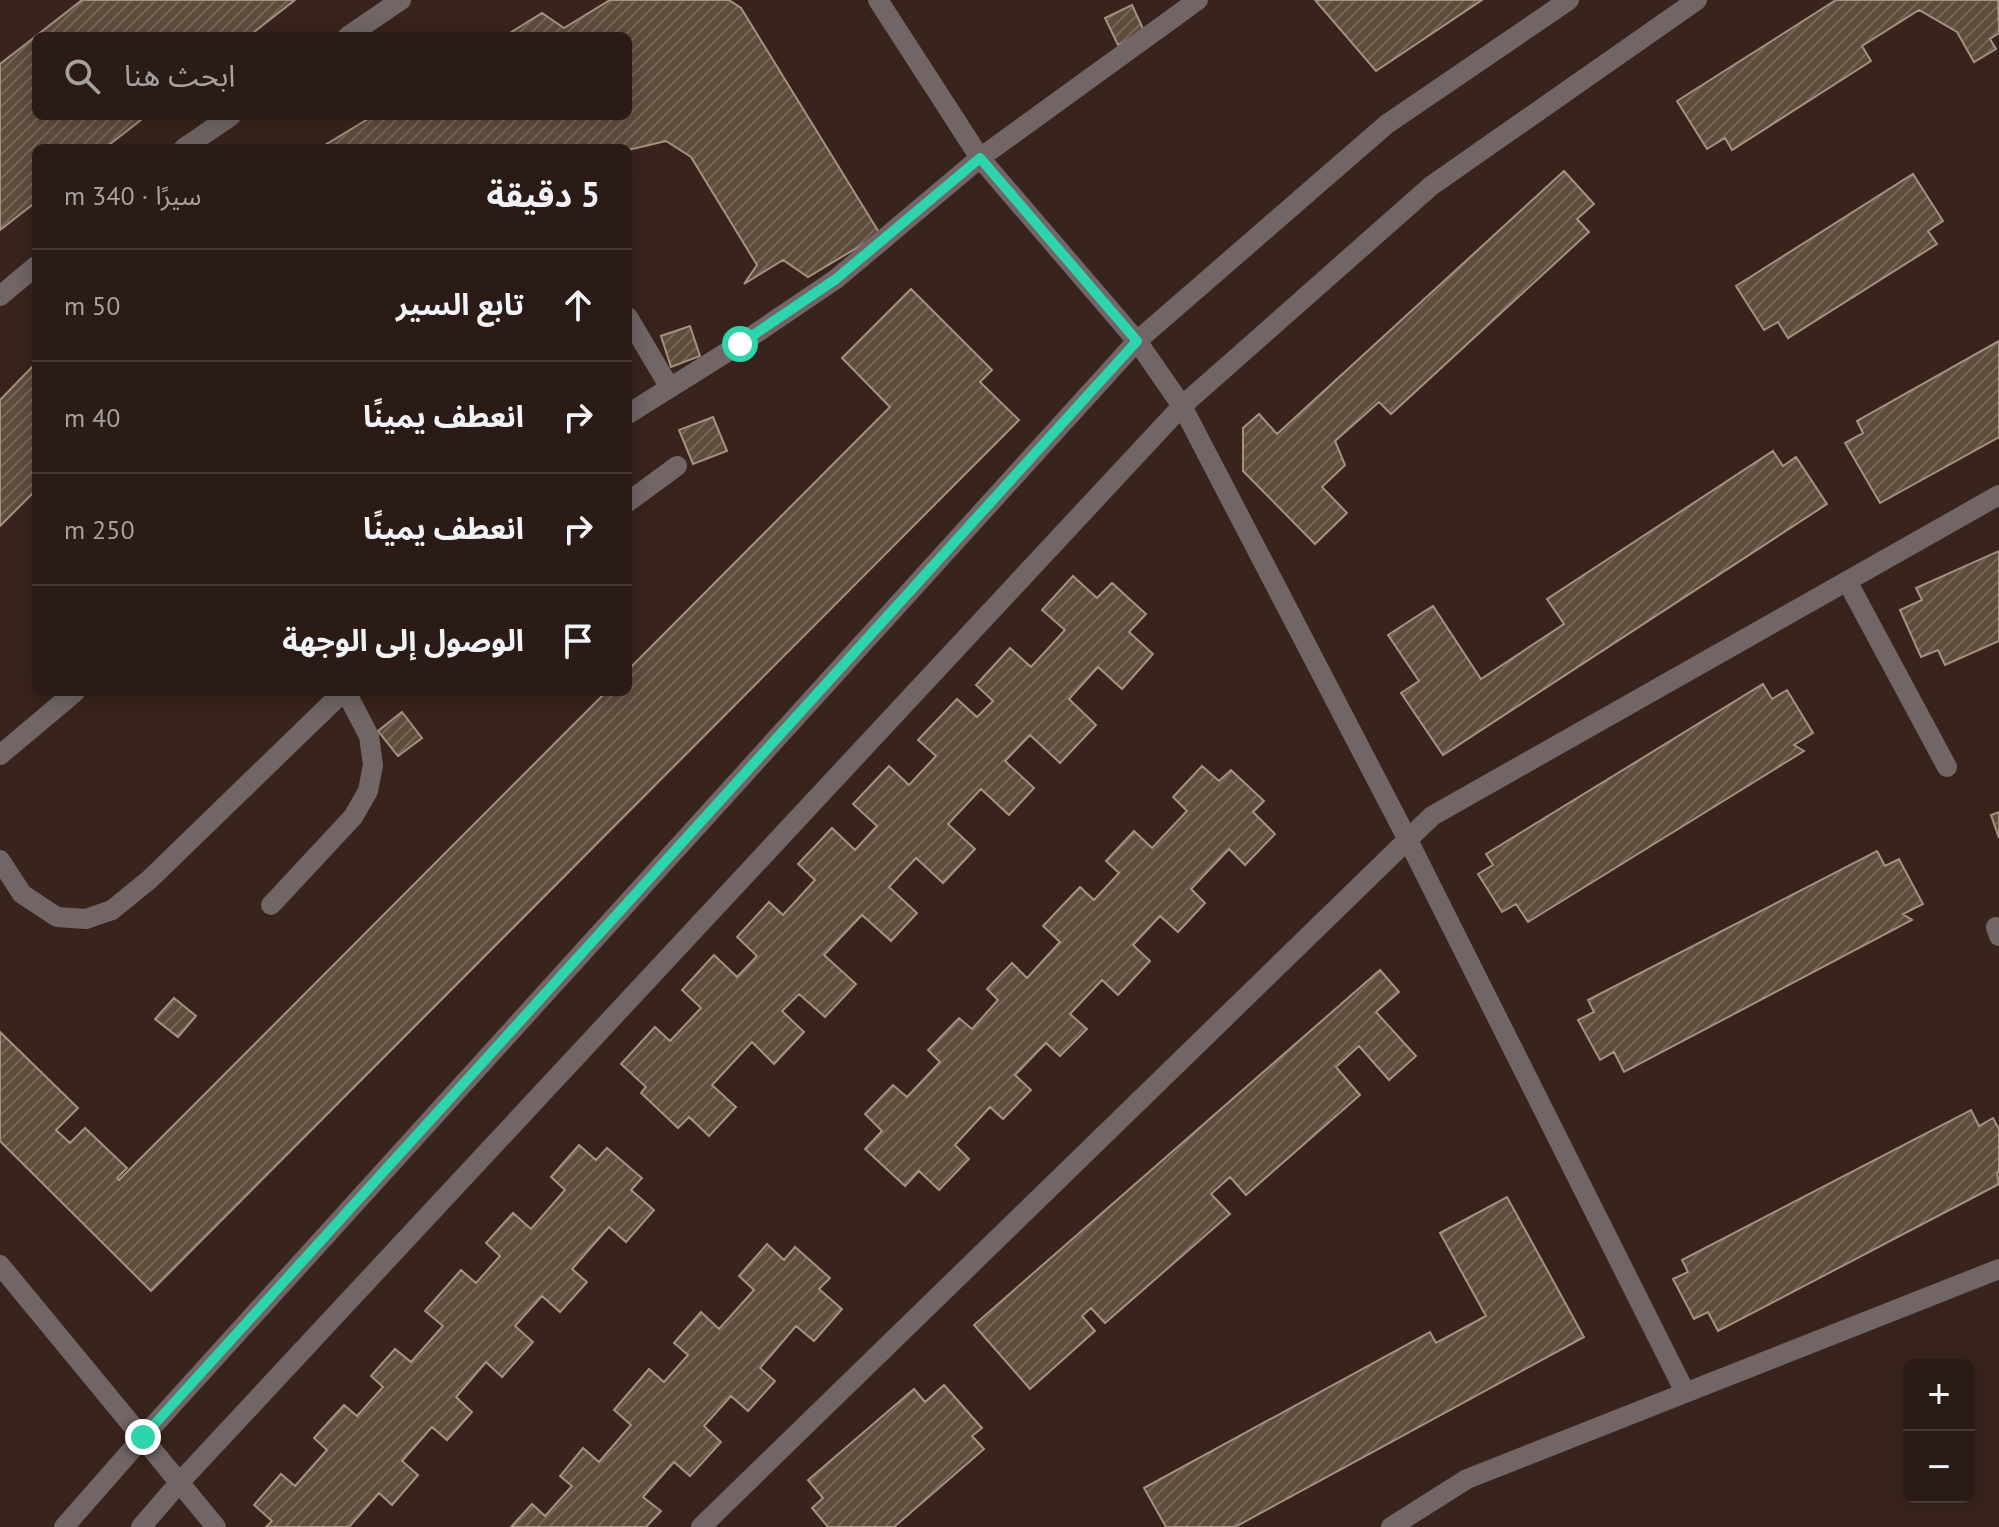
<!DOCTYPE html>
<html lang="ar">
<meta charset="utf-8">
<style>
body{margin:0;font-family:"PT Sans","Noto Sans Arabic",sans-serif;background:#372823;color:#f1f3f6;direction:rtl}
.controls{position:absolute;right:24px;bottom:24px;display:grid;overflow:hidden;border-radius:12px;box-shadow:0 4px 20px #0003}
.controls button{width:72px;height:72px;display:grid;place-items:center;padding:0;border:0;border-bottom:2px solid #473935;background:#2b1b16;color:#f1f3f6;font:40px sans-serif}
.stop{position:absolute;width:24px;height:24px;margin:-18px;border:6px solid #2ed4ab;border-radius:50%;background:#fff}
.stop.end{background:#2ed4ab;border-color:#fff;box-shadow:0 2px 8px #0008}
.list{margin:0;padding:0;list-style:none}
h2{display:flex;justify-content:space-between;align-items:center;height:104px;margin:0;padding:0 32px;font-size:34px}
h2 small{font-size:26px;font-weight:400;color:#a6a1a1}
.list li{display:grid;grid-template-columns:52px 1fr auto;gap:24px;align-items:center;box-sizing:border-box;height:112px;padding:0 32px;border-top:2px solid #473935}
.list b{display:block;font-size:30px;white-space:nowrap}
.list em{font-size:26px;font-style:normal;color:#a6a1a1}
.icon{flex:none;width:44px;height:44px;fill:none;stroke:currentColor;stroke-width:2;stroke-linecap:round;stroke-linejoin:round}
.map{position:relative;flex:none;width:1999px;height:1527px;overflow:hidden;direction:ltr}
.search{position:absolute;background:#2b1b16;box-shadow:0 4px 20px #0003;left:32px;top:32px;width:600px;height:88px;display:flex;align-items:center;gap:20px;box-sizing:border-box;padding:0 28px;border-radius:12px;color:#a6a1a1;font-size:30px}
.panel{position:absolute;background:#2b1b16;box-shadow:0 4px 20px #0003;left:32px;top:144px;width:600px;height:552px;border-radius:12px;direction:rtl}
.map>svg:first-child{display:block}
.building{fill:url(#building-hatch);stroke:#a4917f;stroke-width:2}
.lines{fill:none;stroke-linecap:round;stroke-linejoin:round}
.minor{stroke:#716565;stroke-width:20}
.route{stroke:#2ed4ab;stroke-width:10}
</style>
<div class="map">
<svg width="1999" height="1527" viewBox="0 0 1999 1527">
<defs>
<pattern id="building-hatch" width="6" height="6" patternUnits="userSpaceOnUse" patternTransform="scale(2)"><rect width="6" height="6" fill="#5e4d3c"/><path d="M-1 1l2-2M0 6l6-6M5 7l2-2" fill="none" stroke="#756658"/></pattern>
</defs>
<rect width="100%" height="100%" fill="#39241d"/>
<path class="building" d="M82 0H295L249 36H36Z
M610 0H729L741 8 880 234 808 277 783 260 744 284 757 265 691 157 666 141 628 150V148H320L373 116H628V36H505L542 13 564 28Z
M1315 0H1482L1376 71Z
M1836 0H1998L1999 33 1990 39 1996 49 1974 62 1957 32 1919 10 1862 46 1871 61 1732 150 1725 138 1707 149 1677 101Z
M1132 5 1145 33 1118 45 1105 18Z
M36 36V116H146L105 148H36V202L0 230V64Z
M1564 171 1594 204 1577 219 1589 232 1391 414 1379 402 1335 441 1345 465 1322 487 1347 513 1315 544 1243 471V428L1259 414 1277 434Z
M1913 174 1943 221 1928 231 1937 244 1788 338 1778 322 1764 330 1736 286Z
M911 289 992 370 980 382 1019 420 151 1291 0 1141V1032L78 1108 56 1130 70 1143 85 1128 127 1168 117 1178 119 1180 606 692H628V670L890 407 842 358Z
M690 326 700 356 671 367 661 336Z
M1999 341V437L1880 503 1845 443 1863 433 1857 421Z
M36 363V490L0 526V400Z
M713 417 727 451 693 464 679 430Z
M1773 451 1783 466 1796 457 1827 504 1443 755 1401 693 1419 681 1388 635 1433 606 1481 679 1564 624 1547 599Z
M1999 551V641L1945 665 1938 650 1921 657 1900 610 1922 600 1916 588Z
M1073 576 1097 598 1112 583 1146 614 1129 632 1153 654 1122 689 1098 667 1069 699 1096 725 1060 763 1030 735 1005 761 1034 788 1009 815 981 789 948 824 975 849 943 883 916 858 889 887 917 913 891 941 862 915 824 955 856 984 825 1017 799 994 782 1011 804 1032 774 1064 752 1042 712 1085 736 1107 709 1136 689 1117 678 1128 641 1093 646 1087 621 1064 655 1027 670 1041 701 1008 682 990 714 955 737 977 757 956 737 937 769 902 783 915 815 880 798 864 832 828 855 850 877 826 853 804 889 766 909 785 936 756 918 740 957 699 977 717 993 701 976 685 1010 648 1031 667 1065 630 1042 610Z
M1763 684 1772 699 1787 690 1813 733 1794 745 1804 751 1528 922 1516 904 1502 912 1478 874 1493 865 1486 854Z
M402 712 422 738 398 756 378 731Z
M1202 766 1219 781 1231 770 1264 801 1253 812 1275 834 1245 865 1229 849 1191 889 1205 903 1178 932 1160 916 1133 945 1150 961 1118 995 1102 980 1070 1014 1087 1029 1060 1056 1046 1043 1015 1075 1031 1090 1003 1119 990 1107 955 1145 969 1159 939 1190 919 1171 905 1186 865 1149 882 1131 865 1114 893 1085 907 1097 940 1062 928 1050 959 1018 972 1029 998 1000 987 989 1012 963 1027 978 1060 942 1043 926 1080 887 1094 900 1119 873 1106 861 1134 831 1152 848 1187 811 1173 797Z
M1999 812V838L1991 815Z
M1877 851 1885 866 1899 859 1923 904 1903 914 1912 920 1624 1072 1614 1052 1600 1060 1578 1020 1594 1012 1588 1000Z
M1380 970 1399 992 1376 1012 1416 1056 1389 1080 1359 1046 1336 1067 1360 1095 1246 1195 1230 1177 1211 1194 1230 1214 1105 1323 1091 1308 1082 1316 1095 1331 1030 1389 974 1325Z
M174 998 196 1016 178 1037 155 1019Z
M1971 1110 1979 1126 1993 1118 1999 1129V1172L1997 1173 1999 1184 1718 1331 1708 1312 1694 1319 1673 1279 1688 1272 1682 1260Z
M579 1145 596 1160 607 1148 642 1178 631 1190 654 1210 626 1242 609 1227 572 1269 587 1282 560 1312 542 1296 515 1326 533 1342 502 1377 486 1362 456 1397 472 1412 447 1440 432 1427 402 1461 418 1475 392 1505 379 1493 349 1527H266L272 1521 254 1505 281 1474 295 1486 327 1450 314 1438 344 1405 357 1416 383 1387 371 1376 395 1349 411 1362 443 1326 425 1311 461 1270 476 1283 500 1256 486 1243 513 1213 531 1229 565 1190 551 1177Z
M1507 1197 1584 1337 1235 1527H1166L1144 1488 1430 1332 1436 1343 1486 1316 1440 1233Z
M767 1244 784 1260 795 1247 830 1278 819 1289 842 1309 814 1341 796 1326 760 1368 775 1381 748 1411 731 1396 704 1426 721 1442 690 1476 674 1462 643 1497 661 1511 646 1527H511L532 1504 545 1516 572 1486 560 1476 583 1448 599 1462 631 1425 614 1410 649 1369 664 1382 688 1355 674 1343 701 1312 719 1329 754 1290 739 1276Z
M944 1385 982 1428 972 1436 984 1449 894 1527H828L812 1508 823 1498 808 1480 914 1389 925 1402Z"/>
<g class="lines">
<path class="minor" d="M878 0 980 158 1137 341 1182 406 1408 840 1685 1392
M348 36 401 0
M184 148 231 116
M0 296 36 266
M628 317 670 388
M628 414 740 344 836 279 980 158 1198 0
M628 502 677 466
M1847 581 1947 767
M0 755 75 692
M0 860 22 894 57 917 86 919 112 910 150 879 343 692
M271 905 353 817 368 791 373 765 369 736 346 692
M1996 927 1999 936
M0 1265 216 1527
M64 1527 143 1437 1137 341 1387 124 1569 0
M141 1527 179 1483 1182 406 1431 186 1697 0
M701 1527 1432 816 1999 495
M1391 1527 1467 1479 1999 1269"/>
</g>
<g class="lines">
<path class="route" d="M143 1437 1137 341 980 158 836 279 740 344"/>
</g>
</svg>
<div class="controls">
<button>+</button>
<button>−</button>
</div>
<div class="stop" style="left:740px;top:344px"></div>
<div class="stop end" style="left:143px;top:1437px"></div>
<div class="search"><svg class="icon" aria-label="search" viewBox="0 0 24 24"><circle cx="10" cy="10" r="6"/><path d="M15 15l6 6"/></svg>ابحث هنا</div>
<section class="panel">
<h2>5 دقيقة<small>سيرًا · 340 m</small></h2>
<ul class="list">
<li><svg class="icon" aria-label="ahead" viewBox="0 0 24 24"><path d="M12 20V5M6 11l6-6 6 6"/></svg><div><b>تابع السير</b></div><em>50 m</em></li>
<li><svg class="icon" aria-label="right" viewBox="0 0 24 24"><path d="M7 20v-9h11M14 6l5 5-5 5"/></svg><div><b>انعطف يمينًا</b></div><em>40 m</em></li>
<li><svg class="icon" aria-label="right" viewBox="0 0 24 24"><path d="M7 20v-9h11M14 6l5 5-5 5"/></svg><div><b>انعطف يمينًا</b></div><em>250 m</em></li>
<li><svg class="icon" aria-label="arrive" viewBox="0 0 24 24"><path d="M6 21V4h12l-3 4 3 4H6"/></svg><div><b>الوصول إلى الوجهة</b></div></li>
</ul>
</section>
</div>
